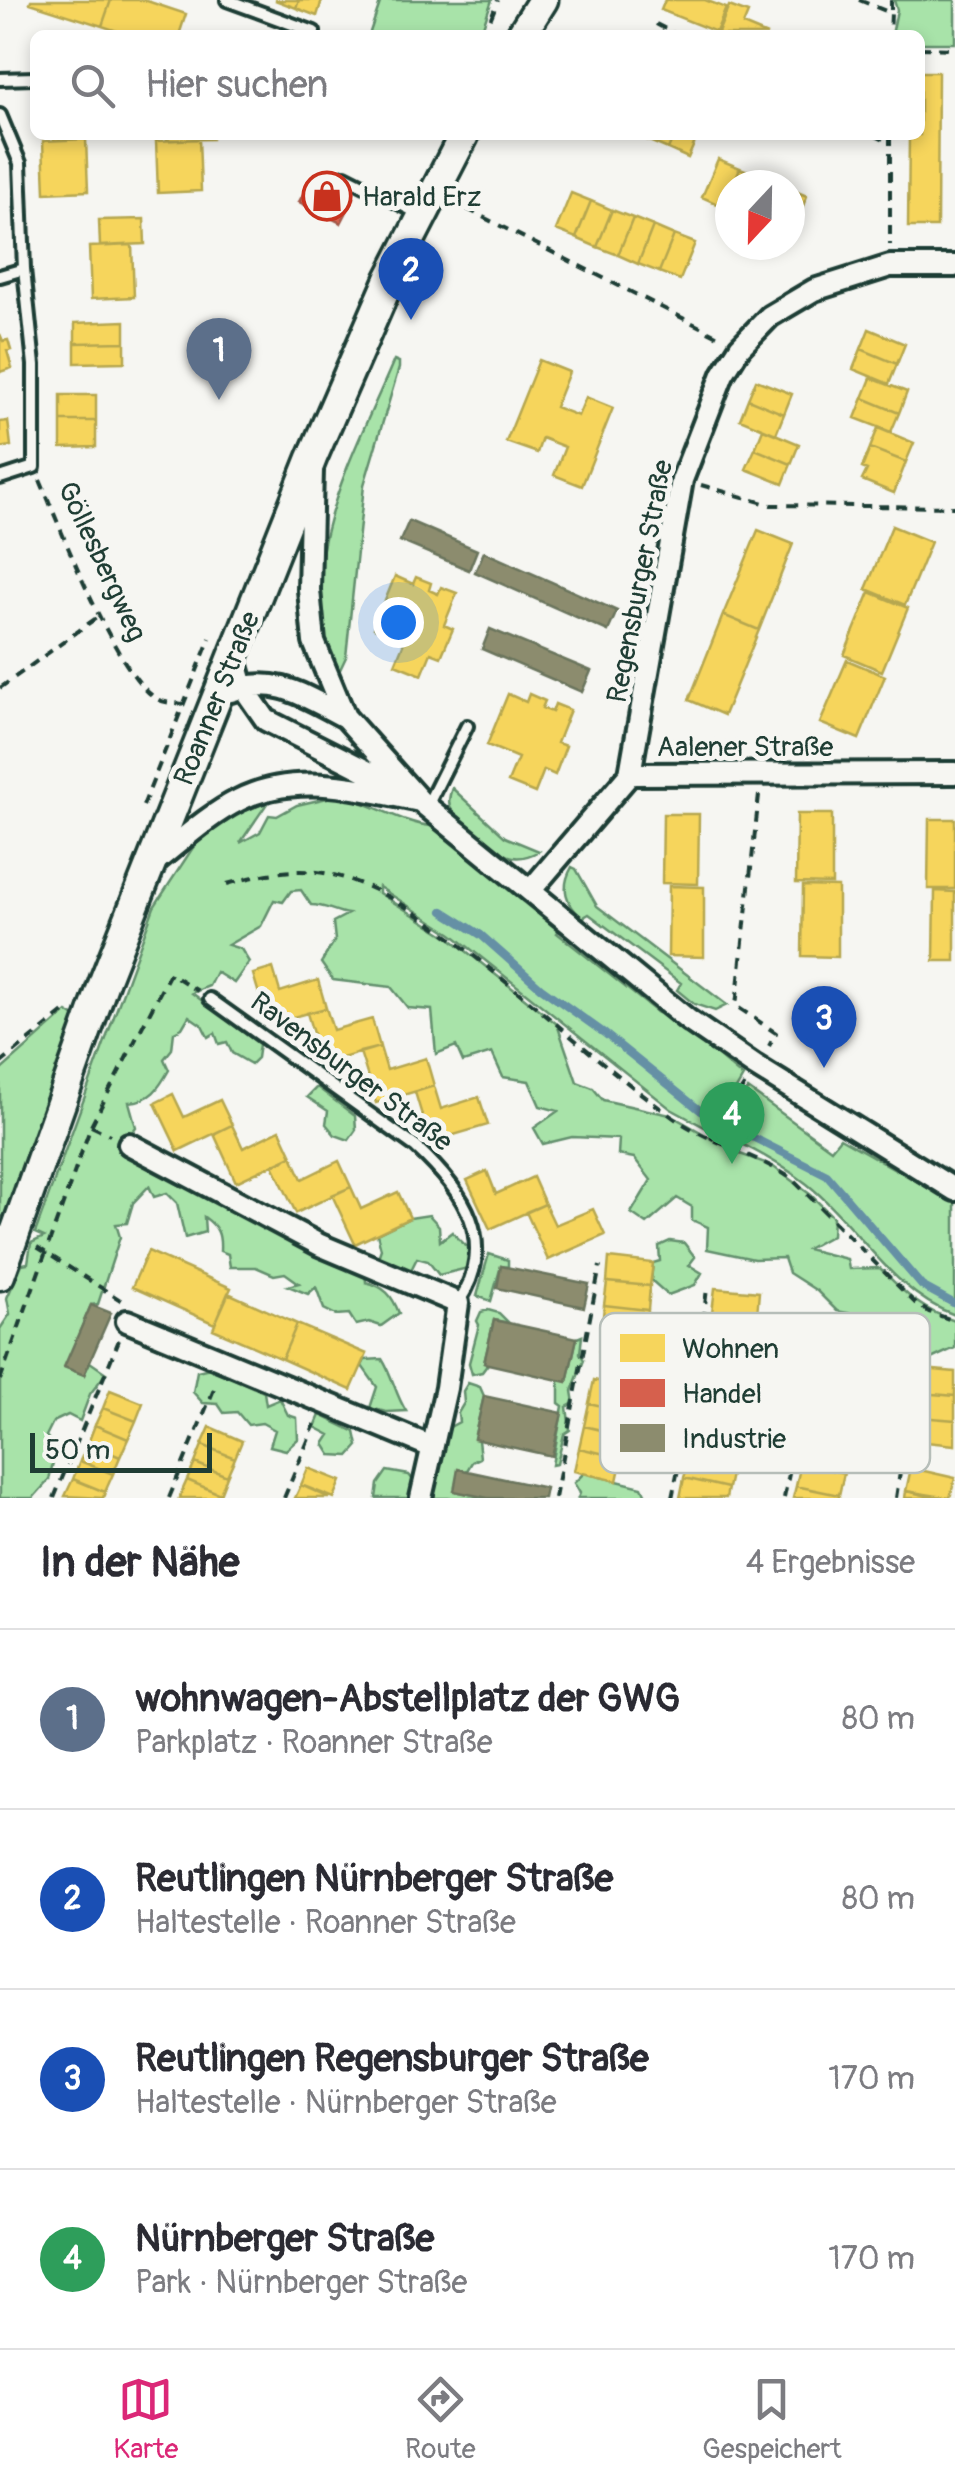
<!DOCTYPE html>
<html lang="de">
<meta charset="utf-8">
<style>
body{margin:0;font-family:Pangolin,sans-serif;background:#f7f7f7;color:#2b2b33}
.compass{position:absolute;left:715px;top:170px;width:90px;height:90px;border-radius:50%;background:#fff;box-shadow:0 5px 15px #0003;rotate:202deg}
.scale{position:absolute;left:30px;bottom:25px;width:182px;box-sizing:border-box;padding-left:10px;border:5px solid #1f3d34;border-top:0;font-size:28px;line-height:35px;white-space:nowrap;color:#1f3d34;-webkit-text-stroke:8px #f6f6f2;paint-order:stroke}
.you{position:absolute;left:398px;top:622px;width:35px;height:35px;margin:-25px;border:8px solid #fff;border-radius:50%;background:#1a73e8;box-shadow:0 0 0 15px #1a73e833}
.badge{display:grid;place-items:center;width:65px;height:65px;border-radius:50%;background:#db2777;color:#fff;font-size:32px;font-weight:700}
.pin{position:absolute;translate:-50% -82px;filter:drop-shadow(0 2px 5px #0008)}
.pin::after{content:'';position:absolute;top:52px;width:35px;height:30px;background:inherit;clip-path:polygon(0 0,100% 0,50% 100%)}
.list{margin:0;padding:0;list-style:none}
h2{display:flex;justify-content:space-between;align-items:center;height:130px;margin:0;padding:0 40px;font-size:42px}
h2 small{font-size:32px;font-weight:400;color:#7c7c81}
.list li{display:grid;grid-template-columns:65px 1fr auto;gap:30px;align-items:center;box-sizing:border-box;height:180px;padding:0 40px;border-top:2px solid #e1e1e2}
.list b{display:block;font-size:38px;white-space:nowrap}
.list p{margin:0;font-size:32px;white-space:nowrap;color:#7c7c81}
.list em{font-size:32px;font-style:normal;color:#7c7c81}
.icon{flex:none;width:55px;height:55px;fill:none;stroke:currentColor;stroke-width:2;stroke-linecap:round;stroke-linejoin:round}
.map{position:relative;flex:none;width:955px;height:1498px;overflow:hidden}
.search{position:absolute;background:#fff;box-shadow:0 5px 15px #0003;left:30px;right:30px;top:30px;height:110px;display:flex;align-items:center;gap:25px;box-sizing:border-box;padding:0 35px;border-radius:15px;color:#7c7c81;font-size:38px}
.sheet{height:850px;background:#fff}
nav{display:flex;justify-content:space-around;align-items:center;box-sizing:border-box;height:140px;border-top:2px solid #e1e1e2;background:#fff;font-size:28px;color:#7c7c81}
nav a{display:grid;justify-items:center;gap:5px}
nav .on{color:#db2777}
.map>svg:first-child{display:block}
.green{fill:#a8e3a9;stroke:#64906e;stroke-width:2.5}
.homes{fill:#f6d55c;stroke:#b6a750;stroke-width:2.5}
.shops{fill:#d6604d;stroke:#9f5646;stroke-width:2.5}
.industry{fill:#8c8c6e;stroke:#6b745d;stroke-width:2.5}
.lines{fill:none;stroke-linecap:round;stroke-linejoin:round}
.stream{stroke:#6590a5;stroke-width:8}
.lane-casing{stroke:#1f3d34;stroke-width:18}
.street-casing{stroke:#1f3d34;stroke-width:28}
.secondary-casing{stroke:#1f3d34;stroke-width:35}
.path{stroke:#1f3d34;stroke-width:4;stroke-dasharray:10 8;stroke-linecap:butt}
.lane{stroke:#f6f6f2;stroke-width:10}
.street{stroke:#f6f6f2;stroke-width:20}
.secondary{stroke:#f6f6f2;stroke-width:28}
.labels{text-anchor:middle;stroke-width:10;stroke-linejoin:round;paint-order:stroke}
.poi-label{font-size:28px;fill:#1f3d34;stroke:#f6f6f2;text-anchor:start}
.street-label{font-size:28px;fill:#1f3d34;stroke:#f6f6f2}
.key{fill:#f6f6f2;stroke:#b6beb9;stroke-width:2.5}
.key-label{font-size:28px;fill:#1f3d34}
</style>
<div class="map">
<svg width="955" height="1498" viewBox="0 0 955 1498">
<rect width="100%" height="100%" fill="#f6f6f2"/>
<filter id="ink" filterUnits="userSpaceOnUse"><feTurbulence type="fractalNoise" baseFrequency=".01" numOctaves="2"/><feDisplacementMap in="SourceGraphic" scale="20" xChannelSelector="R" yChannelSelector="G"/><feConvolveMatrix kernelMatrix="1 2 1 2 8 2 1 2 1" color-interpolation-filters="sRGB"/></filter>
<g filter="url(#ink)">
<path class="green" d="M381 0H492L480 35H369Z
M894 0H955V43H920V35H892L897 10Z
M394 360 399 362V368L364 485 346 657 337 676C285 572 354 455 394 360Z
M452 788 505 837 539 851C530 856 520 860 509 856 498 852 459 821 452 811 447 804 449 796 452 788Z
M336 796C371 801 397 822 431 826L561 928 557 933 658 1013 662 1009C691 1030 715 1055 743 1077L712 1131 671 1109 452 934 379 887V893L450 938 557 1024 577 1082 593 1088 603 1100 670 1115 740 1154 771 1165 811 1195 833 1217 832 1235 807 1249 847 1259 849 1269 880 1268C906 1294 919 1309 955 1321V1348L931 1359 905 1345 876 1342 869 1317 837 1311 817 1291 789 1273 784 1258 754 1259 707 1249 708 1227 692 1220V1207L677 1198 647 1224 631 1213 651 1180 634 1158 618 1155 619 1139 572 1137 543 1144 534 1128 558 1111 540 1106 529 1081 503 1077 492 1053 463 1062 456 1046 436 1054 432 1010 408 1008 391 987 333 980 321 963 335 940 333 922 348 914C334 912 326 905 311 905L301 890 291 891 283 902 274 900 261 926 228 945 241 949 249 962 234 983 216 972 209 986 192 993 259 1044 257 1058 251 1064 232 1053 227 1042 219 1044 215 1033 208 1037 202 1025 189 1016 182 1028 174 1032 172 1049 164 1059 169 1070C159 1088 151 1101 129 1102L136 1127 118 1150 320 1245C331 1269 340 1265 364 1265L366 1282C385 1287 392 1295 399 1313L381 1326 369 1322 356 1325 349 1314 336 1315 324 1309 316 1287 308 1294 288 1286 299 1283 285 1273 274 1275 256 1267H230L228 1254 220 1251C221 1234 218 1227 204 1217L205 1232 185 1238 177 1203 167 1193 154 1197 149 1186 133 1203 127 1223 116 1224 120 1237 98 1304 91 1305 65 1367 84 1375 90 1362 106 1373 90 1394 80 1421 68 1415 53 1422 46 1436 56 1449 49 1480 33 1498H0V1329L10 1314 7 1298 22 1264 28 1263 31 1243 44 1237 35 1233 154 907 194 846 225 819 268 802 240 843 260 832 269 815 277 816 297 805Z
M572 867 576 869 597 906 727 1005 715 1011 694 1004 677 990 681 983 589 914 582 918C566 903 560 888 572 867Z
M67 1012 75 1017V1025L6 1217 0 1216V1071Z
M317 1087 355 1116 356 1130 349 1140 335 1135 326 1124 328 1111 307 1097Z
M748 1089 831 1149 840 1138 955 1203V1315C892 1293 858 1225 807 1184 780 1163 750 1148 721 1133Z
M429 1215 439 1226 440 1241 452 1232 472 1252 468 1268 439 1275 428 1261 417 1258 410 1272 374 1269 381 1249 377 1234 410 1218Z
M670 1241 684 1243 695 1257 689 1265 702 1273 695 1285 668 1295 651 1280 653 1263 660 1261 659 1246Z
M489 1254 508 1260V1267L501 1266 491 1301 477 1296Z
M488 1310 499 1313 509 1323 494 1320 484 1363 488 1364 482 1372 472 1374 469 1363 479 1325 477 1321 481 1312Z
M582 1336 580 1353 584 1360 572 1391 574 1403 567 1407 570 1430 564 1434 557 1464 552 1465 563 1406 559 1403V1379L567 1381 577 1338Z
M382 1359C393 1376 395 1394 406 1411L386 1412 370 1408 377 1387 362 1366 365 1360Z
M210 1368 264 1392 266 1405 280 1399 288 1415 297 1418 298 1439 286 1450 270 1446 275 1430 262 1423 248 1425 237 1412 224 1413 218 1404 203 1403 193 1392 197 1371Z
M468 1383 480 1387 484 1396 474 1438 478 1440 480 1458 472 1462 455 1491 488 1498H427L431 1473 440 1466 448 1428 459 1422 458 1413 464 1403 463 1391Z
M320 1415 355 1432 358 1446 349 1456 331 1455 324 1444 330 1435 315 1427Z
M387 1471 409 1475 417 1485 416 1498H376L378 1484Z
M584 1473 642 1487 647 1498H578L580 1493 574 1483Z"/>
<path class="homes" d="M31 0H111L102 26 30 3Z
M111 0H144L186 14 179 35H129L102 26Z
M275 0H299L296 8Z
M299 0H322L317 16 296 8Z
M665 0H705L726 8 716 32 661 10Z
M729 6 748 13 743 25 767 35H717Z
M920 72H938L937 227H908L909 135H920Z
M54 135H99V138L54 140Z
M166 135H212V139L167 140Z
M649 135H674L668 149 647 140Z
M674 135H698L688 158 668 149Z
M86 139 88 191 45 193 43 141Z
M199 139 201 191 158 193 156 141Z
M718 159 740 168 733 185H730L724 207 702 197Z
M740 168 763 177 759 185H733Z
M790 189 807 196 791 235 790 234Z
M571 193 591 201 576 238 556 230Z
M591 201 612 210 597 247 576 238Z
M612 210 633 218 618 255 597 247Z
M633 218 653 226 638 264 618 255Z
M144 219 145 244 100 246 99 220Z
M653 226 674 235 659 272 638 264Z
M674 235 695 243 680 280 659 272Z
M132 245 134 297 91 299 89 247Z
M125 321V342L75 343V323Z
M869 329 905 344 897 364 861 349Z
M0 334 3 341 8 340 11 350 7 351 12 368 0 372Z
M125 342V362L75 363V343Z
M861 349 897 364 889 384 853 369Z
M539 360 569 372 555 407 578 416 586 397 613 408 582 486 554 475 565 447 542 438 537 453 506 442Z
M871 378 907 392 899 413 863 398Z
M756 380 792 394 784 414 748 399Z
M61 395H96V421H61Z
M863 398 899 413 891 432 855 418Z
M748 399 784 414 776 434 740 419Z
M8 421 11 446 0 448V422Z
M61 421H96V447L61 448Z
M878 428 914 443 906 462 870 448Z
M763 429 799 444 791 464 755 449Z
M870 448 906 462 894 493 862 480 867 470 862 468Z
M755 449 791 464 783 484 746 469Z
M892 526 931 542 905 605 866 589Z
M758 530 793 544 759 630 723 615Z
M395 576 413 584 416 577 431 583 429 590 438 594 441 587 457 593 444 625 453 629 441 657 431 653 422 675 395 664 405 640 374 628Z
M870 592 908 608 882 671 844 655Z
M723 615 759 630 724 715 689 700Z
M847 660 885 676 859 739 820 723Z
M508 694 526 702 529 694 545 701 542 708 552 712 555 704 570 710 557 743 566 746 555 775 544 770 535 793 508 782 518 758 487 745Z
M663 814H699L698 884 662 883Z
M797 814H832V884L796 883Z
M929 819H955V889H928Z
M669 886 704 887V957L668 956Z
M803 886 838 887V957L802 956Z
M935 891 955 892V961H934Z
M273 968 280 992 318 980 326 1008 268 1024 253 974Z
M326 1008 333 1030 372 1019 380 1047 322 1064 307 1013Z
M380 1047 387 1070 426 1058 434 1086 376 1103 360 1052Z
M434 1086 441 1109 479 1097 488 1125 430 1142 415 1092Z
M173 1094 184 1117 220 1100 232 1125 178 1151 155 1103Z
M232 1125 243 1148 280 1130 292 1156 236 1182 214 1134Z
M292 1156 302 1179 339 1161 351 1187 296 1213 273 1165Z
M487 1171 496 1194 533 1177 545 1204 490 1229 467 1180Z
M351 1187 361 1209 398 1192 410 1218 355 1244 332 1195Z
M545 1204 555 1225 593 1209 605 1235 548 1260 526 1212Z
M148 1251 231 1288 215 1324 132 1287Z
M609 1258 653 1263 650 1286 607 1282Z
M607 1282 650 1286 648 1310 604 1305Z
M715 1288 759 1292 757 1315 712 1312Z
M228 1293 297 1324 282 1359 213 1329Z
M604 1305 648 1310 645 1333 602 1328Z
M712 1312 757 1315 755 1339 711 1335Z
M297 1324 367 1354 351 1390 282 1359Z
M602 1328 645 1333 643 1356 599 1351Z
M923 1369 955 1372V1396L921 1393Z
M594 1380 637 1390 632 1413 589 1403Z
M110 1390 143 1403 136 1421 103 1408Z
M921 1393 955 1396V1420L919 1417Z
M589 1403 632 1413 627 1436 584 1426Z
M103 1408 136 1421 128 1439 95 1425Z
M919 1417 955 1420V1445L916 1441Z
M95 1425 128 1439 120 1457 88 1443Z
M584 1426 627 1436 622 1458 579 1448Z
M210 1427 242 1441 235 1458 202 1445Z
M88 1443 120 1457 113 1474 80 1461Z
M202 1445 235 1458 227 1476 195 1463Z
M579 1448 622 1458 617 1481 574 1471Z
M690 1456 733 1465 728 1488 684 1478Z
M80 1461 113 1474 105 1492 73 1479Z
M195 1463 227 1476 220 1494 187 1480Z
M801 1463 844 1473 839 1495 796 1486Z
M308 1468 341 1481 334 1498 301 1485Z
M911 1468 955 1478 950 1498 906 1491Z
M684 1478 728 1488 726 1498H680Z
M73 1479 105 1492 103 1498 65 1496Z
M187 1480 220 1494 218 1498H179Z
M301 1485 330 1498H295Z
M796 1486 839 1495V1498H793Z
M906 1491 937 1498H905Z"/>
<path class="shops" d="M312 177 354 198 341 223 299 202Z"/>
<path class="industry" d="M409 521 477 550 469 570 400 541Z
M484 552 617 611 608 631 475 572Z
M490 629 591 671 582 692 482 649Z
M501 1266 589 1284 584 1307 497 1288Z
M91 1305 111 1313 84 1375 64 1367Z
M494 1320 577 1338 567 1382 484 1363Z
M484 1396 562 1413 552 1456 474 1439Z
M458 1469 546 1488 544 1498H488L454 1491Z"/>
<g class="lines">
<path class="stream" d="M443 911 481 935 541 988 604 1033 701 1111 827 1175 922 1286 955 1304"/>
<g class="lane-casing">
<path id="lane" d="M227 0 314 32
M0 79 35 78
M0 115 20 163 24 269 34 365V467L0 478
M345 176 422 215
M0 276 24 269
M427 806 467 726
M210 999 416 1147C464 1191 499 1242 458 1303"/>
</g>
<g class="street-casing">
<path id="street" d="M312 470 309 590 314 642 345 717 420 801 688 1020 755 1066 955 1190
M234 655 243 687 266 720 402 789
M231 691C275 674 306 697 345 717
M630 774 682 480 723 374 740 347 770 316 814 290 890 266H955
M152 864C180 842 207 816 239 800 295 771 362 789 420 801
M530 891 630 774 955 773
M129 1144 320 1245 458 1303 446 1388 421 1498
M127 1321 432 1447"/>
</g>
<g class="secondary-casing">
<path id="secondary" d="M521 35 543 0
M0 1275 105 979 312 458 390 279 464 135"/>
</g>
<path class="path" d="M859 0 891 13 890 35
M891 0V13
M656 24 677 35
M484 35 498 0
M920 48 955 49
M874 135 890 143
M890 135V245
M467 209 722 338
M40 480C60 526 117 679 159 700 165 703 175 703 182 704
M701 485 771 505 955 507
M0 688 99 616
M759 795 736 1006 776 1033 769 1046
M143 806 210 638
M227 884C257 876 286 868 317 872 390 881 468 951 523 996 572 1037 620 1079 671 1116 709 1143 754 1153 792 1179L916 1304 929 1312 955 1321
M0 1064 65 1011
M91 1126 110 1135
M711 1140 745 1084
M37 1247 122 1301
M0 1380 91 1126 170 973 198 991
M54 1498 119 1340
M169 1498 217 1382
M284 1498 315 1424
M555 1498 600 1266
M672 1498 696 1383 707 1288
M784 1498 798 1430 811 1343
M896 1498 917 1362"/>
<use href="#lane" class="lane"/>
<use href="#street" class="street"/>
<use href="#secondary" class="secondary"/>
</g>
</g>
<defs>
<g id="shop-ring" transform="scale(2.5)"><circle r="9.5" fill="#f6f6f2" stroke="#c8321e" stroke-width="1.5"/><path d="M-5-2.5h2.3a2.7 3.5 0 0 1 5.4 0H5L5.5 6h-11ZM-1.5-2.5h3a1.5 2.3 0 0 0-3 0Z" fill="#c8321e"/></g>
</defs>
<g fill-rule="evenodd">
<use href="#shop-ring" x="327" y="196"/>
</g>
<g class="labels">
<g class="poi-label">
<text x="362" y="206">Harald Erz</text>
</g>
<g class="street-label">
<text transform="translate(103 561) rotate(65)" y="10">Göllesbergweg</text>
<text transform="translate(639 581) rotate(-79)" y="10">Regensburger Straße</text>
<text transform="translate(216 698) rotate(-68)" y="10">Roanner Straße</text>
<text x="745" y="756">Aalener Straße</text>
<text transform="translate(352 1071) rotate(37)" y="10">Ravensburger Straße</text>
</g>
</g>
<rect x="600" y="1313" width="330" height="160" rx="15" class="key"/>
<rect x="620" y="1334" width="45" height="28" fill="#f6d55c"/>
<rect x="620" y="1379" width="45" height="28" fill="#d6604d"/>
<rect x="620" y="1424" width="45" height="28" fill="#8c8c6e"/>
<g class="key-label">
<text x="682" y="1358">Wohnen</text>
<text x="682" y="1403">Handel</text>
<text x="682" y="1448">Industrie</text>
</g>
</svg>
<svg class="compass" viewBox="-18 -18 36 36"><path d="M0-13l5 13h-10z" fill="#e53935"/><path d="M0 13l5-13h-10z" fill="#7c7c81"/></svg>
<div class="scale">50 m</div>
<div class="you"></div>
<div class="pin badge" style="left:219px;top:400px;background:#5c6f8a">1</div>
<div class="pin badge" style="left:411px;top:320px;background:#1a4fb4">2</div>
<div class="pin badge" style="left:824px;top:1068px;background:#1a4fb4">3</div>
<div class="pin badge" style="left:732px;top:1164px;background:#2e9e5b">4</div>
<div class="search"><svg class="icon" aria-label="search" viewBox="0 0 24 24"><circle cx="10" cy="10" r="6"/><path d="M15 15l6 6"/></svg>Hier suchen</div>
</div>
<section class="sheet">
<h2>In der Nähe<small>4 Ergebnisse</small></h2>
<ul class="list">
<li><span class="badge" style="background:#5c6f8a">1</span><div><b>wohnwagen-Abstellplatz der GWG</b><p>Parkplatz · Roanner Straße</p></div><em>80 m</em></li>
<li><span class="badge" style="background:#1a4fb4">2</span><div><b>Reutlingen Nürnberger Straße</b><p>Haltestelle · Roanner Straße</p></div><em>80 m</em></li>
<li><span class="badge" style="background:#1a4fb4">3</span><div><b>Reutlingen Regensburger Straße</b><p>Haltestelle · Nürnberger Straße</p></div><em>170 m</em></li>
<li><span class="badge" style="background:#2e9e5b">4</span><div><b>Nürnberger Straße</b><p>Park · Nürnberger Straße</p></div><em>170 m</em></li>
</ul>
</section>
<nav>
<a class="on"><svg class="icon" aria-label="map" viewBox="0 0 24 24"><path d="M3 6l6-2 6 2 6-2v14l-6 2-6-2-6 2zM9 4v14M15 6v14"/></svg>Karte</a>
<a><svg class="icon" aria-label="directions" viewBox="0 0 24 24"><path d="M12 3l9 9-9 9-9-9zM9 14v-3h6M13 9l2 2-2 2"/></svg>Route</a>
<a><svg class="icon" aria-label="saved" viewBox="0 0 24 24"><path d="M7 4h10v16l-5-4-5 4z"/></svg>Gespeichert</a>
</nav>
